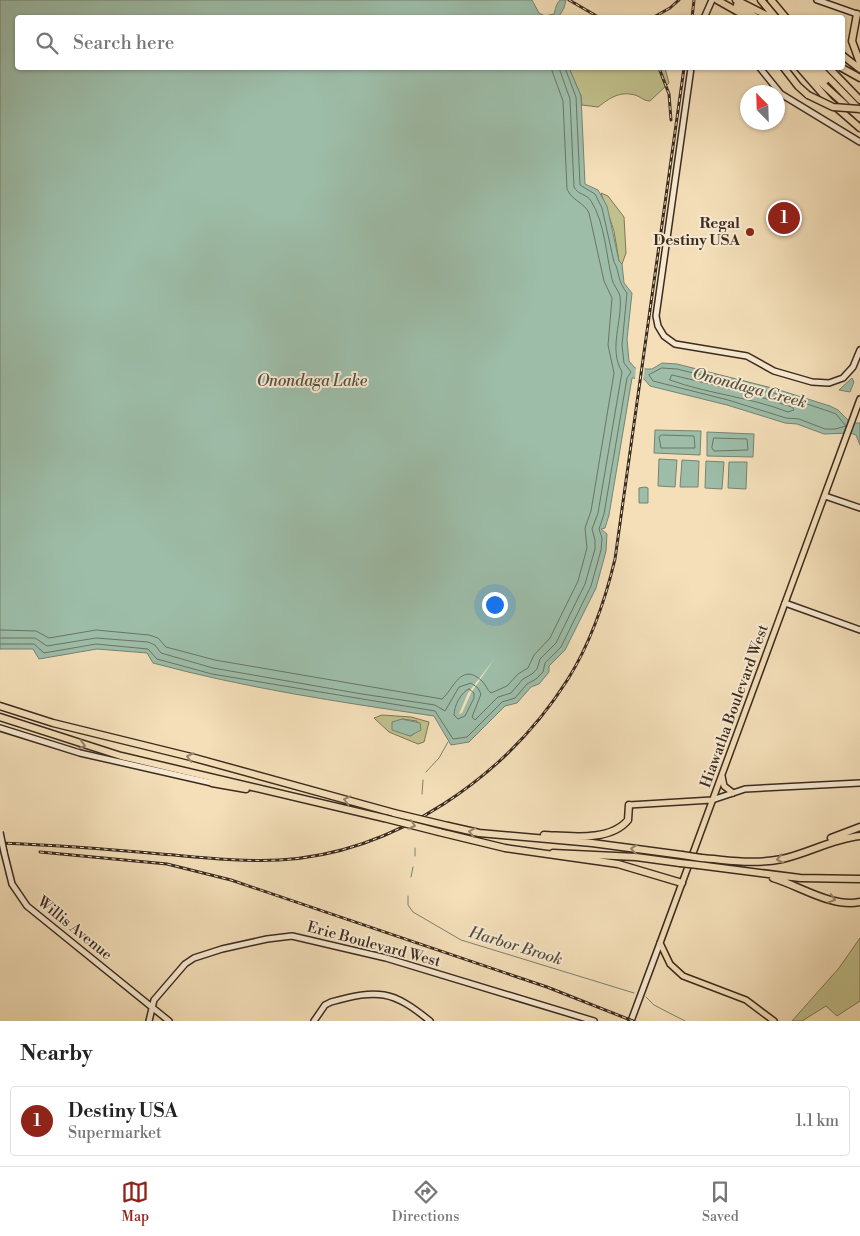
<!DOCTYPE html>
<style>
body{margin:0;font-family:"Libre Bodoni",serif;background:#f6f6f6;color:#222}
.compass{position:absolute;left:740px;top:85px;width:45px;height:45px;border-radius:50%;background:#fff;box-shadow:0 1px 4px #0004;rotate:337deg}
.you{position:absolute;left:494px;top:604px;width:18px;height:18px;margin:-12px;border:4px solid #fff;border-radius:50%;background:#1a73e8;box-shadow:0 0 0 8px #1a73e833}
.badge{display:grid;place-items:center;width:32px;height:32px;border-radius:50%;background:#8f2418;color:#fff;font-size:16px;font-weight:700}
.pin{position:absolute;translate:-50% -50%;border:2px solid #fff;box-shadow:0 1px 5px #0006}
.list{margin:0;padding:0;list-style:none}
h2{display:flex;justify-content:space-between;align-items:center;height:65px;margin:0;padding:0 20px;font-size:21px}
h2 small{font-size:16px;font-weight:400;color:#767676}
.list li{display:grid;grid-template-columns:32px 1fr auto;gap:15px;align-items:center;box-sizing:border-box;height:70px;margin:0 10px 10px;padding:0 10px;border:1px solid #e0e0e0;border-radius:5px}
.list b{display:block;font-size:19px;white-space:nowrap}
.list p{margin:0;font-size:16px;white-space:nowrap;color:#767676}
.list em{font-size:16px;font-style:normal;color:#767676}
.icon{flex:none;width:28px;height:28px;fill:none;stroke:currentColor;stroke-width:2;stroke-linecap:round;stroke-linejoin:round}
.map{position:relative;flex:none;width:860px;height:1021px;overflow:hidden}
.search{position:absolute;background:#fff;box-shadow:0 1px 4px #0004;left:15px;right:15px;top:15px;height:55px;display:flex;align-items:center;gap:12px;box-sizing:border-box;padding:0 18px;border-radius:5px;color:#767676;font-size:19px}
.sheet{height:145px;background:#fff}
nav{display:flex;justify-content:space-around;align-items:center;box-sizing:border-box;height:70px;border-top:1px solid #e0e0e0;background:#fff;font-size:14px;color:#767676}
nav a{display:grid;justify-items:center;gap:2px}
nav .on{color:#8f2418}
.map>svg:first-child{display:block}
.green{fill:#c0c08c;stroke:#7e7656;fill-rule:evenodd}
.water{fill:#9dbda9;stroke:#768372}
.pier{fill:#f4dfb9}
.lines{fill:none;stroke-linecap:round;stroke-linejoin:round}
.shore{stroke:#6c7464;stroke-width:1}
.stream{stroke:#768372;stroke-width:1}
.secondary-casing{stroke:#3b2b1f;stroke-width:8}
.primary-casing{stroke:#3b2b1f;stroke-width:8}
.highway-casing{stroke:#3b2b1f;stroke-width:9}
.secondary{stroke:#f8ead2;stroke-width:5}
.primary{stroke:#f4dfb9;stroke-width:5}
.highway{stroke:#f4dfb9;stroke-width:6}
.rail-casing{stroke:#3b2b1f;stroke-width:3}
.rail{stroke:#f8ead2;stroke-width:1;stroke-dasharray:4;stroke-linecap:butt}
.secondary-bridge-casing{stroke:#3b2b1f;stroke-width:8;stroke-linecap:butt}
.highway-bridge-casing{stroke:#3b2b1f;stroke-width:9;stroke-linecap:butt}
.secondary-bridge{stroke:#f8ead2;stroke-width:5}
.highway-bridge{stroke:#f4dfb9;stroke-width:6}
.oneway{stroke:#98856c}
.poi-dot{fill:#8f2418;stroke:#f8ead2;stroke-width:2}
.labels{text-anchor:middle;stroke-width:4;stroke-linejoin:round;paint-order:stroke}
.poi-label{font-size:15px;font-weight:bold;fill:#3b2b1f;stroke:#f8ead2;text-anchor:end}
.street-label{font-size:15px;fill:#3b2b1f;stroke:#f8ead2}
.water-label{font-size:16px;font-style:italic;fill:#545042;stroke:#f8ead2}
</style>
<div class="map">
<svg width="860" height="1021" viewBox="0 0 860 1021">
<rect width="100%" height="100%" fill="#f4dfb9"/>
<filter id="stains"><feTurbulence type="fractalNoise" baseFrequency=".004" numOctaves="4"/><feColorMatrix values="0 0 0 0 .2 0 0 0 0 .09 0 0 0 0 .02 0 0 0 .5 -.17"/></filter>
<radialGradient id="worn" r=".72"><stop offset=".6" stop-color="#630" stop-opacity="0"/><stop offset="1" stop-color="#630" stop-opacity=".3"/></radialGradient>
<path class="green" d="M569 68H665L669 83 650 101C644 101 641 97 635 95 619 91 610 98 598 107L582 105 581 96Z
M601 193 608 196 624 217 626 253 622 264 619 261 614 231Z
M382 715 411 717 429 722 424 742 418 744 389 732 374 718ZM402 719 417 721 414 734 410 736 404 733Z
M860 938V1001L837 1016 826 1006 802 1021H792L839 968Z"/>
<path class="water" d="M0 0H532L539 13 545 16 554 14C556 8 555 6 560 0H566L564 8 558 18H18V68H569L581 96 585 184 598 190 607 206 619 261 622 264 624 283 632 293 627 339 629 361 635 368 646 369H652L662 363 677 364 776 389 830 406 838 410 851 423H860V445L856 435 850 433 824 434 797 424 785 423 727 405 650 386 644 379 632 378 609 515 605 528 601 529 607 534 606 551 596 588 565 650 549 666V672L539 684 531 687 517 703 505 706 469 742 451 745 434 716C339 702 245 688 153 663L147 653 97 649 39 659 33 649H0Z
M852 378 854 382 850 392 839 390Z
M655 430 701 431 700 455 654 453Z
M707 432 754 434 753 457 707 456Z
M659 459 677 460 675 487 658 486Z
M682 460 699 461 698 487H680Z
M706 461 724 462 722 489 705 488Z
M729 462H747L746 489 728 488Z
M645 487 648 488V503H639V488Z
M402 719 420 723 421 730 410 736 392 730V722Z"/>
<path class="pier" d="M636 365 645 366 643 380 635 379Z
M495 658 471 693 462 713 459 714 468 693Z"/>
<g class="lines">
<path class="shore" d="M662 368 677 369 774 393 828 411 836 414 846 426 835 429H825L799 419 786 418 728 400 653 381 649 375Z
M672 375 751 394 792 407 794 410 788 412C750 397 708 394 670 380Z
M662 435 694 436 695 448H661L659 437Z
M714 438 747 439 748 450 714 451 712 448Z
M0 630 36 631 49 638 96 630 149 635 158 638 166 647 215 660 442 699C453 690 461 661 482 681 486 685 487 690 491 693L507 686 518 674 528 668 534 655 550 638 578 581 587 548 585 528 591 511 614 373 608 345 612 298 604 281 589 213C584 202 572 201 567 189L563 101 551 68
M0 638H35L47 646 96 638 148 642 155 645 161 653 213 668 362 694 435 705 445 711 459 687 471 683 478 688 481 694 472 717 475 720 498 697 511 693 523 679 532 674 537 669 540 659 556 643 585 584 595 549V540L592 529 598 513 622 372C608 348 623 321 620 296 619 291 613 285 612 279 606 255 605 223 591 201 587 194 578 195 574 187L570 99 559 68
M0 644H34L44 653 96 644 148 649 157 659 212 674 435 711 453 739 467 737 502 702 515 698 527 684 536 679 543 672 545 663 561 647 591 586 601 550 602 538 599 529 604 514 627 378 631 372 624 363 622 345 627 293C617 281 620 272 614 262L602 208 595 194 580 185 576 97 565 68
M469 689 474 693V698L465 716 458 719 454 715C454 706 461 692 469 689Z"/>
<path class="stream" d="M426 772 439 758 448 742
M422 794 423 780
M415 856V848
M411 877 413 867
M408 896V905L413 912 461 940 634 993
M646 997 654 1005 685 1021"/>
<g class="secondary-casing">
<path id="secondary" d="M817 0 857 14
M704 18 712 0
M691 68 656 316 658 326 664 336 675 344 747 356 774 371 812 382 829 383 843 378 853 367 860 350
M760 68 781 94 860 142
M825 496 860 508
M785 603 860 630
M0 728 80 753 212 783
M712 800 745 789 860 783
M4 852 12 884 27 906 169 1021
M149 1021 154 1000 185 964 194 958 222 949 267 939 292 936 386 958 594 1021
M314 1021 325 1005 331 1002C378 989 392 990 430 1021
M631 1021 660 943"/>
</g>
<g class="primary-casing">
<path id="primary" d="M722 776 724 786 733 793
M629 805 712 800
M774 1021 746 1000 683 976 670 964 660 943 860 399"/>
</g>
<g class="highway-casing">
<path id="highway" d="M717 0 749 18
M736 0 772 18
M761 0 776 18
M771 0 786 18
M737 5 757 18
M857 14 852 41 860 63
M842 55 860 69
M784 68 798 86 808 95
M800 68 829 101 860 128
M812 68 825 81
M819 68 860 110
M829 68 860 100
M842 68 860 78
M807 70 860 118
M0 706 53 723 191 757 394 813
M0 717 121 756 384 818
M212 783 246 789
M448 826 479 833 592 843 682 855
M439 832 505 848 618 864 682 883
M544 835C570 836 610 842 628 820L629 805
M831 838 860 827
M553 853 636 857 680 863
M701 858C729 860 754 865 782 859 809 853 832 839 860 836
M698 865 800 878 860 879
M773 878C800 886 832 908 860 902"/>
</g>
<use href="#secondary" class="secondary"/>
<use href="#primary" class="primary"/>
<use href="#highway" class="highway"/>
<g class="rail-casing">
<path id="rail" d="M569 0 600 18
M652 18 670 8 679 0
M692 18 694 0
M659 68 669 94 671 120
M0 843C54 845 107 849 161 854 200 857 240 862 279 860 395 854 507 776 568 679 591 642 605 601 615 559L684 68
M40 852 167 864 231 880 547 987 633 1021"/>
</g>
<use href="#rail" class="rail"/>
<g class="secondary-bridge-casing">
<path id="secondary-bridge" d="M0 832 4 852"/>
</g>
<g class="highway-bridge-casing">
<path id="highway-bridge" d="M808 95 833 107 860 109
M394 813 448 826
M384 818 439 832
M682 855 701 858
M680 863 698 865"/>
</g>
<use href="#secondary-bridge" class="secondary-bridge"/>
<use href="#highway-bridge" class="highway-bridge"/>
</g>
<defs><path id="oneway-chevron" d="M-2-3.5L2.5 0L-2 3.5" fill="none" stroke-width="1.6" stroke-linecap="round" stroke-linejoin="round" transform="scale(1.25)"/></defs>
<g class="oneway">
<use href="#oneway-chevron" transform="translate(82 745) rotate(16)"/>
<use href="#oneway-chevron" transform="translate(190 757) rotate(-166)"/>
<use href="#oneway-chevron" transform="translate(347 800) rotate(-166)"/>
<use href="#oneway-chevron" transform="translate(412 825) rotate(14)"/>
<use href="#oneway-chevron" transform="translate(472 832) rotate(-169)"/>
<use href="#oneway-chevron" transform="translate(634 849) rotate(-173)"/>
<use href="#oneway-chevron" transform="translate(780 859) rotate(169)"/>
<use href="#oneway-chevron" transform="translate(832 899) rotate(17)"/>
</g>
<circle class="poi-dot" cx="750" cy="232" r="5"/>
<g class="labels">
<g class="poi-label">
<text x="740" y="228">Regal<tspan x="740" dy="17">Destiny USA</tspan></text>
</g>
<g class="street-label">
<text transform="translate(734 706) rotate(-70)" y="5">Hiawatha Boulevard West</text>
<text transform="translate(75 928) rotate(39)" y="5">Willis Avenue</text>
<text transform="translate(374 944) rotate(15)" y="5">Erie Boulevard West</text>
</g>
<g class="water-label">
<text x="312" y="386">Onondaga Lake</text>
<text transform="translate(750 387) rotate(15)" y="6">Onondaga Creek</text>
<text transform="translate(516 945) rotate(17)" y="6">Harbor Brook</text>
</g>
</g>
<rect width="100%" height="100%" filter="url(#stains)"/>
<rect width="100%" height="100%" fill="url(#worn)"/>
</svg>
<svg class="compass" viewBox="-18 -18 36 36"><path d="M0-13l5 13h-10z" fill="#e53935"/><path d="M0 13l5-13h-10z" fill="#767676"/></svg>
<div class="you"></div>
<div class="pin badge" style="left:784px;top:218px">1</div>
<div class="search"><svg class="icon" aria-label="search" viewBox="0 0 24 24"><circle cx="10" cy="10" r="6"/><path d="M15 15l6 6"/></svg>Search here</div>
</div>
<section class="sheet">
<h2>Nearby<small></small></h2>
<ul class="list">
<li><span class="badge">1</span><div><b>Destiny USA</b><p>Supermarket</p></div><em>1.1 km</em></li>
</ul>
</section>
<nav>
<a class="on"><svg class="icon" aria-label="map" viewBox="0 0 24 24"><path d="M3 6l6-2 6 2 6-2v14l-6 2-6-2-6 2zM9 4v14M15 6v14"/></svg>Map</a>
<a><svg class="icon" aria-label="directions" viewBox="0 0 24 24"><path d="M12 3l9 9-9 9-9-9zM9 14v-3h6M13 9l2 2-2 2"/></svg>Directions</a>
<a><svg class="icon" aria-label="saved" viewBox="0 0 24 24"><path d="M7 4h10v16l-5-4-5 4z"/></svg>Saved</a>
</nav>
